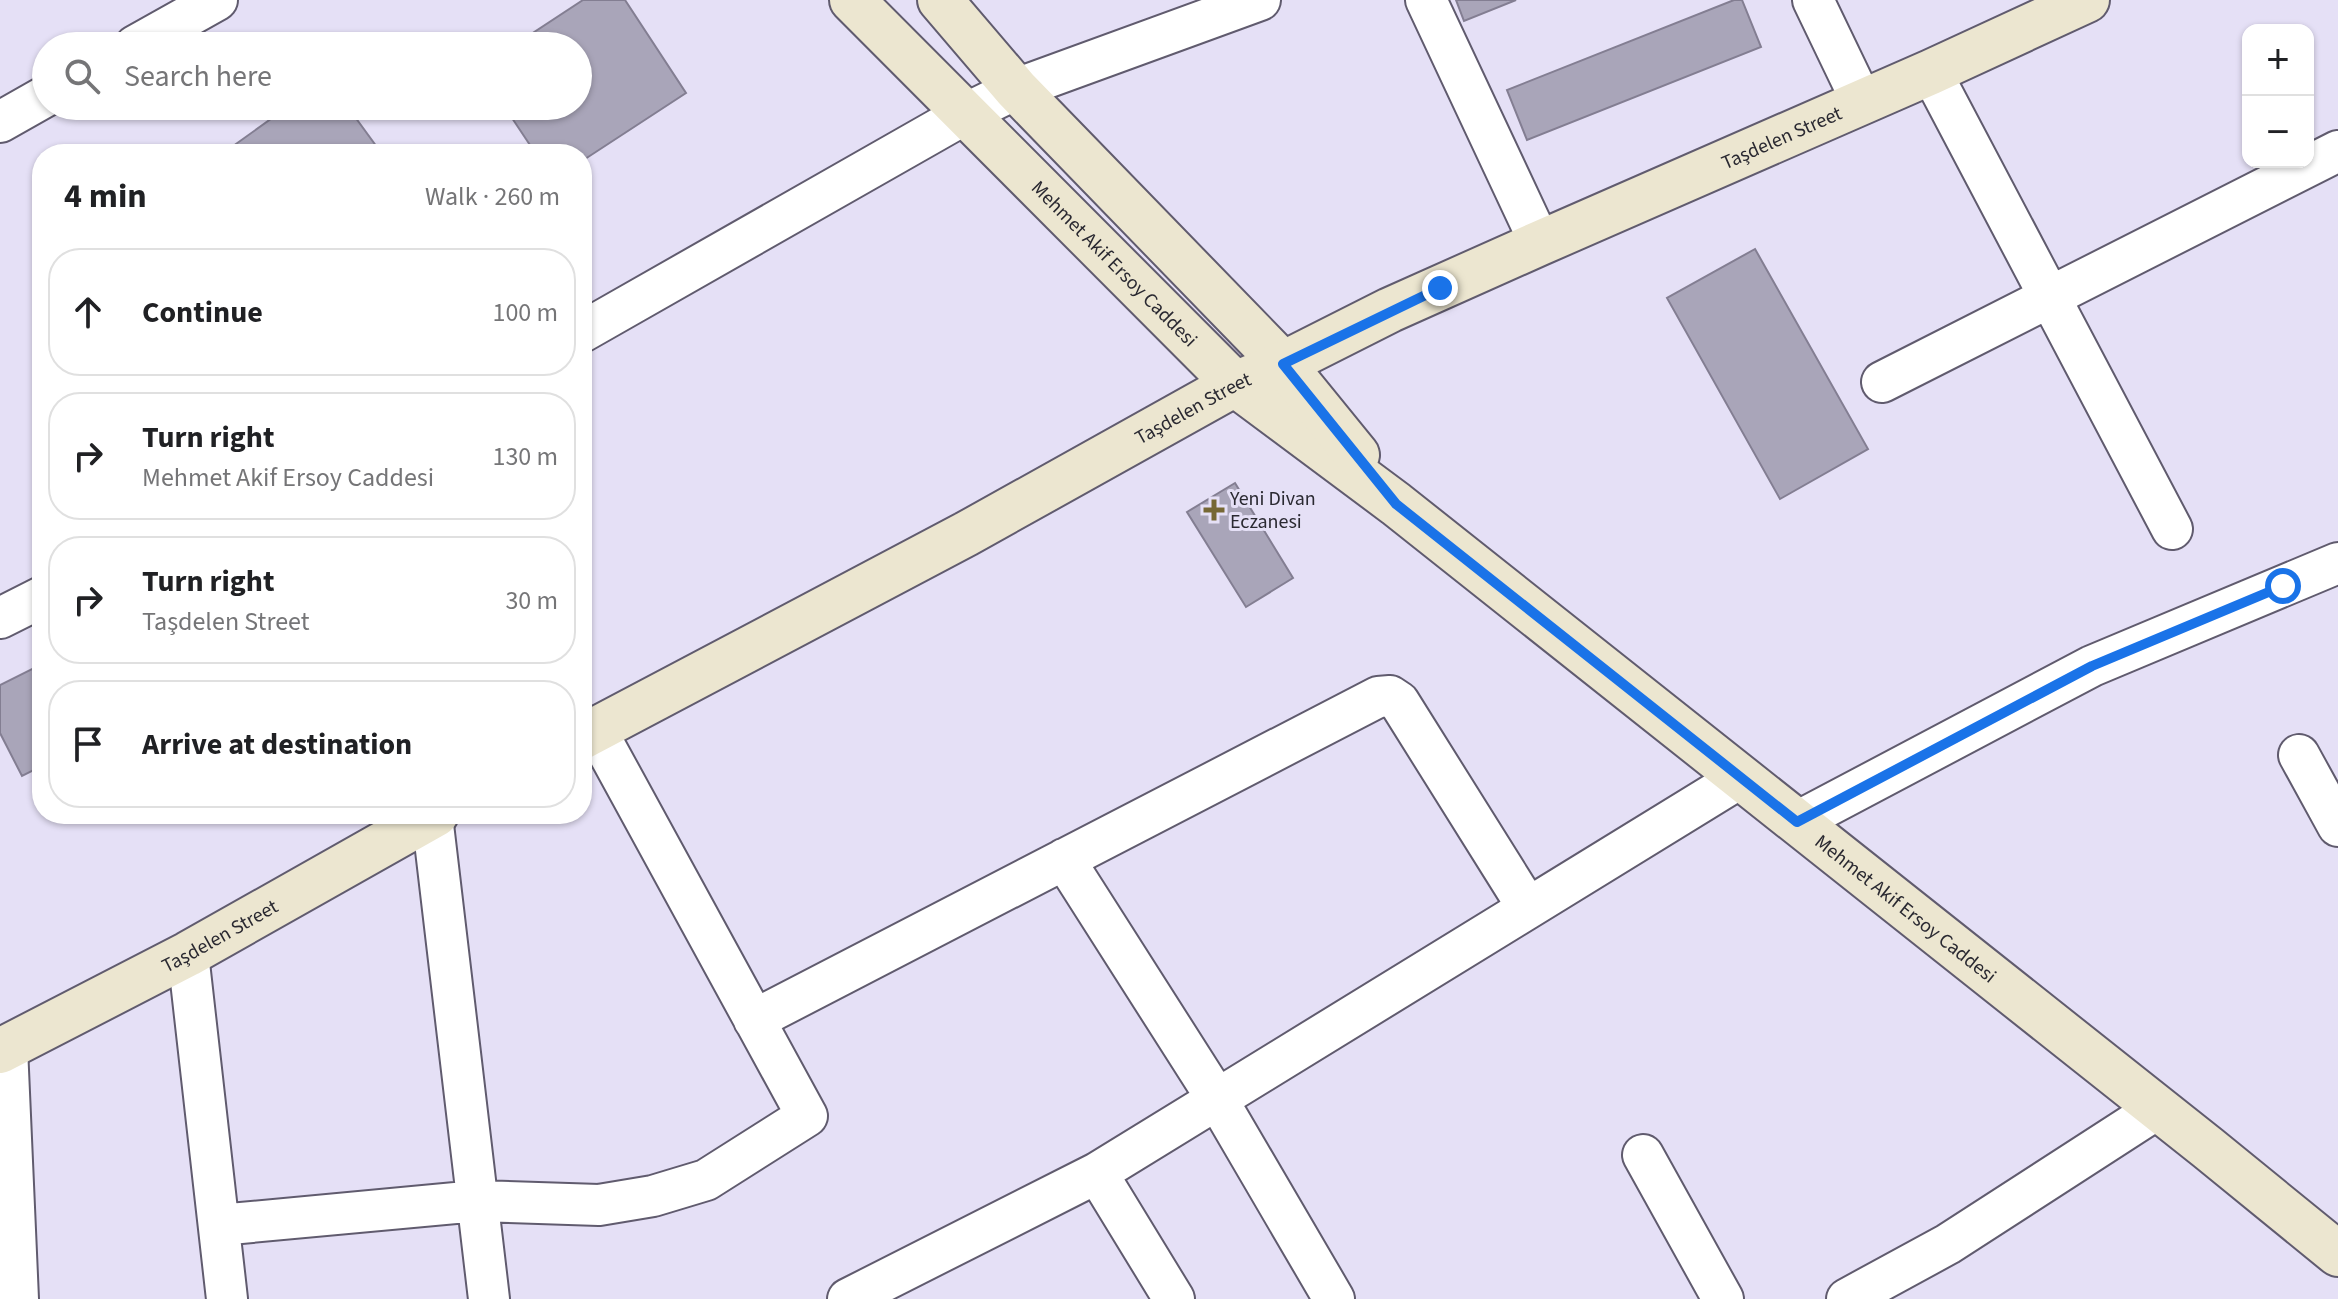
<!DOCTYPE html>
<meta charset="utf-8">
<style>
body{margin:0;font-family:"Source Sans 3",sans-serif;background:#f2f2f2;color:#202124}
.controls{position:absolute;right:24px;top:24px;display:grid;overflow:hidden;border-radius:16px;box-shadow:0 2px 6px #0004}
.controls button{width:72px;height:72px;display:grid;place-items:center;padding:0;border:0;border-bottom:2px solid #e0e0e0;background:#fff;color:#202124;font:40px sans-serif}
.stop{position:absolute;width:24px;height:24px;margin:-18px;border:6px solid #1a73e8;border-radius:50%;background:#fff}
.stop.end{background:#1a73e8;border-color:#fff;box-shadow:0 2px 8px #0008}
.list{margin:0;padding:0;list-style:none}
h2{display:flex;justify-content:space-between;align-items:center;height:104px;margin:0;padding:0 32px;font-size:34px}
h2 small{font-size:26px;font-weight:400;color:#757577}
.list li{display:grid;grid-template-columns:52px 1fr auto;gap:24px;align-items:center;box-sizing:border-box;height:128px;margin:0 16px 16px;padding:0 16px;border:2px solid #e0e0e0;border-radius:32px}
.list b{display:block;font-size:30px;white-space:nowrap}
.list p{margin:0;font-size:26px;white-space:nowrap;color:#757577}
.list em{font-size:26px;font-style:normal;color:#757577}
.icon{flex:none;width:44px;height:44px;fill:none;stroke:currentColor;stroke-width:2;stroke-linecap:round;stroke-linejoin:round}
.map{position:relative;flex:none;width:2338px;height:1299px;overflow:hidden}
.search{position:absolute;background:#fff;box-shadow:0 2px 6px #0004;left:32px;top:32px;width:560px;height:88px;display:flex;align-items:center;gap:20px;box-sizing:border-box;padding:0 28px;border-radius:44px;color:#757577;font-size:30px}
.panel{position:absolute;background:#fff;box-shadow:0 2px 6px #0004;left:32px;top:144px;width:560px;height:680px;border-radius:32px}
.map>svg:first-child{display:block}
.building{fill:#a9a5b9;stroke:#837e92;stroke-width:2}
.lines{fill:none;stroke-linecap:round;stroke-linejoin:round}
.street-casing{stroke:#605b6e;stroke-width:44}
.secondary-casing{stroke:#605b6e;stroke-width:48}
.street{stroke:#fff;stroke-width:40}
.secondary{stroke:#ece6d0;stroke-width:44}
.route{stroke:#1a73e8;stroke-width:10}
.poi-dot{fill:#766835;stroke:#e5e0f6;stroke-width:3}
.labels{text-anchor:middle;stroke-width:6;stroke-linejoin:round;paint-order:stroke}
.street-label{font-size:20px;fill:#2a2931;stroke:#e5e0f6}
.poi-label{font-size:20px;fill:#2a2931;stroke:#e5e0f6;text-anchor:start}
</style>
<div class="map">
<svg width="2338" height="1299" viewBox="0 0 2338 1299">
<rect width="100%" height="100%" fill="#e5e0f6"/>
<path class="building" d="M583 0H625L686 93 582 161V154H536L504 106H578V46H513Z
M1456 0H1516L1464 21Z
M1734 0H1742L1761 47 1527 140 1507 90Z
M289 106H347L382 154H222Z
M1755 249 1868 449 1780 499 1667 298Z
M1235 483 1293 578 1246 607 1187 512Z
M42 664V766L22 776 0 733V685Z"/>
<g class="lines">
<g class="street-casing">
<path id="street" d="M1426 0 1540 243
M1813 0 1862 102
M135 46 217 0
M1931 72 2172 529
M0 122 46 96
M582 332 965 114 1016 89 1260 0
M1882 382 2338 151
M0 618 42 597
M2299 755 2338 826
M432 816 489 1299
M1797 822 2092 666 2338 563
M1064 859 1217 1099 1334 1299
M188 954 227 1299
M754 1020 1378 697 1390 696 1399 702 1528 908
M7 1047 18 1299
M1643 1155 1723 1299
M1097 1173 1174 1299
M219 1225 477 1201 599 1205 653 1196 706 1180 807 1116 596 730
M848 1299 1097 1173 1740 778
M1847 1299 1948 1244 2157 1109"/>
</g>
<g class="secondary-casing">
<g id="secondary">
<path id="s1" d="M852 0 1235 384 1396 504 2208 1148 2338 1254"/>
<path d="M940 0 1016 89 1283 364 1357 455"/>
<path id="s2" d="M582 737 966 534 1235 384 1283 364 1390 310 1540 243 1931 72 2087 0"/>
<path id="s3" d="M0 1051 188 954 436 814"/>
</g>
</g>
<use href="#street" class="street"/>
<use href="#secondary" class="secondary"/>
</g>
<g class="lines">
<path class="route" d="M1440 288 1283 364 1396 504 1797 822 2092 666 2283 586"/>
</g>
<path class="poi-dot" d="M1210 498h8v8h8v8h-8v8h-8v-8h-8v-8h8z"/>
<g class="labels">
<g class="street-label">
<text dy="7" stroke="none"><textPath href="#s2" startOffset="1342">Taşdelen Street</textPath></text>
<text dy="7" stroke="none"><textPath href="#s1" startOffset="372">Mehmet Akif Ersoy Caddesi</textPath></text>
<text dy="7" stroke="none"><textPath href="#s2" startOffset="694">Taşdelen Street</textPath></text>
<text dy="7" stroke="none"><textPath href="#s1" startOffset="1394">Mehmet Akif Ersoy Caddesi</textPath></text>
<text dy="7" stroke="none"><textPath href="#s3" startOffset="248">Taşdelen Street</textPath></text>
</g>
<g class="poi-label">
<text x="1230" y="505">Yeni Divan<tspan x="1230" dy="23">Eczanesi</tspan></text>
</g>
</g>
</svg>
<div class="controls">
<button>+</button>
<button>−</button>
</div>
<div class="stop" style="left:2283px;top:586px"></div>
<div class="stop end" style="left:1440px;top:288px"></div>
<div class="search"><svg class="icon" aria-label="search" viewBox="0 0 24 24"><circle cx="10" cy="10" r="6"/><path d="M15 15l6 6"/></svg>Search here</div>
<section class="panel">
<h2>4 min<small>Walk · 260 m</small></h2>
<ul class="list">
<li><svg class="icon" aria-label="ahead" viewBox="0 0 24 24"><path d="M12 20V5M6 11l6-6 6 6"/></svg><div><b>Continue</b></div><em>100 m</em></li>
<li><svg class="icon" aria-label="right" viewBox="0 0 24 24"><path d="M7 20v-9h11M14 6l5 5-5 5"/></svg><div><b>Turn right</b><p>Mehmet Akif Ersoy Caddesi</p></div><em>130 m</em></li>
<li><svg class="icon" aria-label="right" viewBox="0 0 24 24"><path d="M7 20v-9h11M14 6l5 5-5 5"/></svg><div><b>Turn right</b><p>Taşdelen Street</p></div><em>30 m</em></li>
<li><svg class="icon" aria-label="arrive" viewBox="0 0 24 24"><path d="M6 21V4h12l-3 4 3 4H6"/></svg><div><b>Arrive at destination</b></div></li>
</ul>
</section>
</div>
